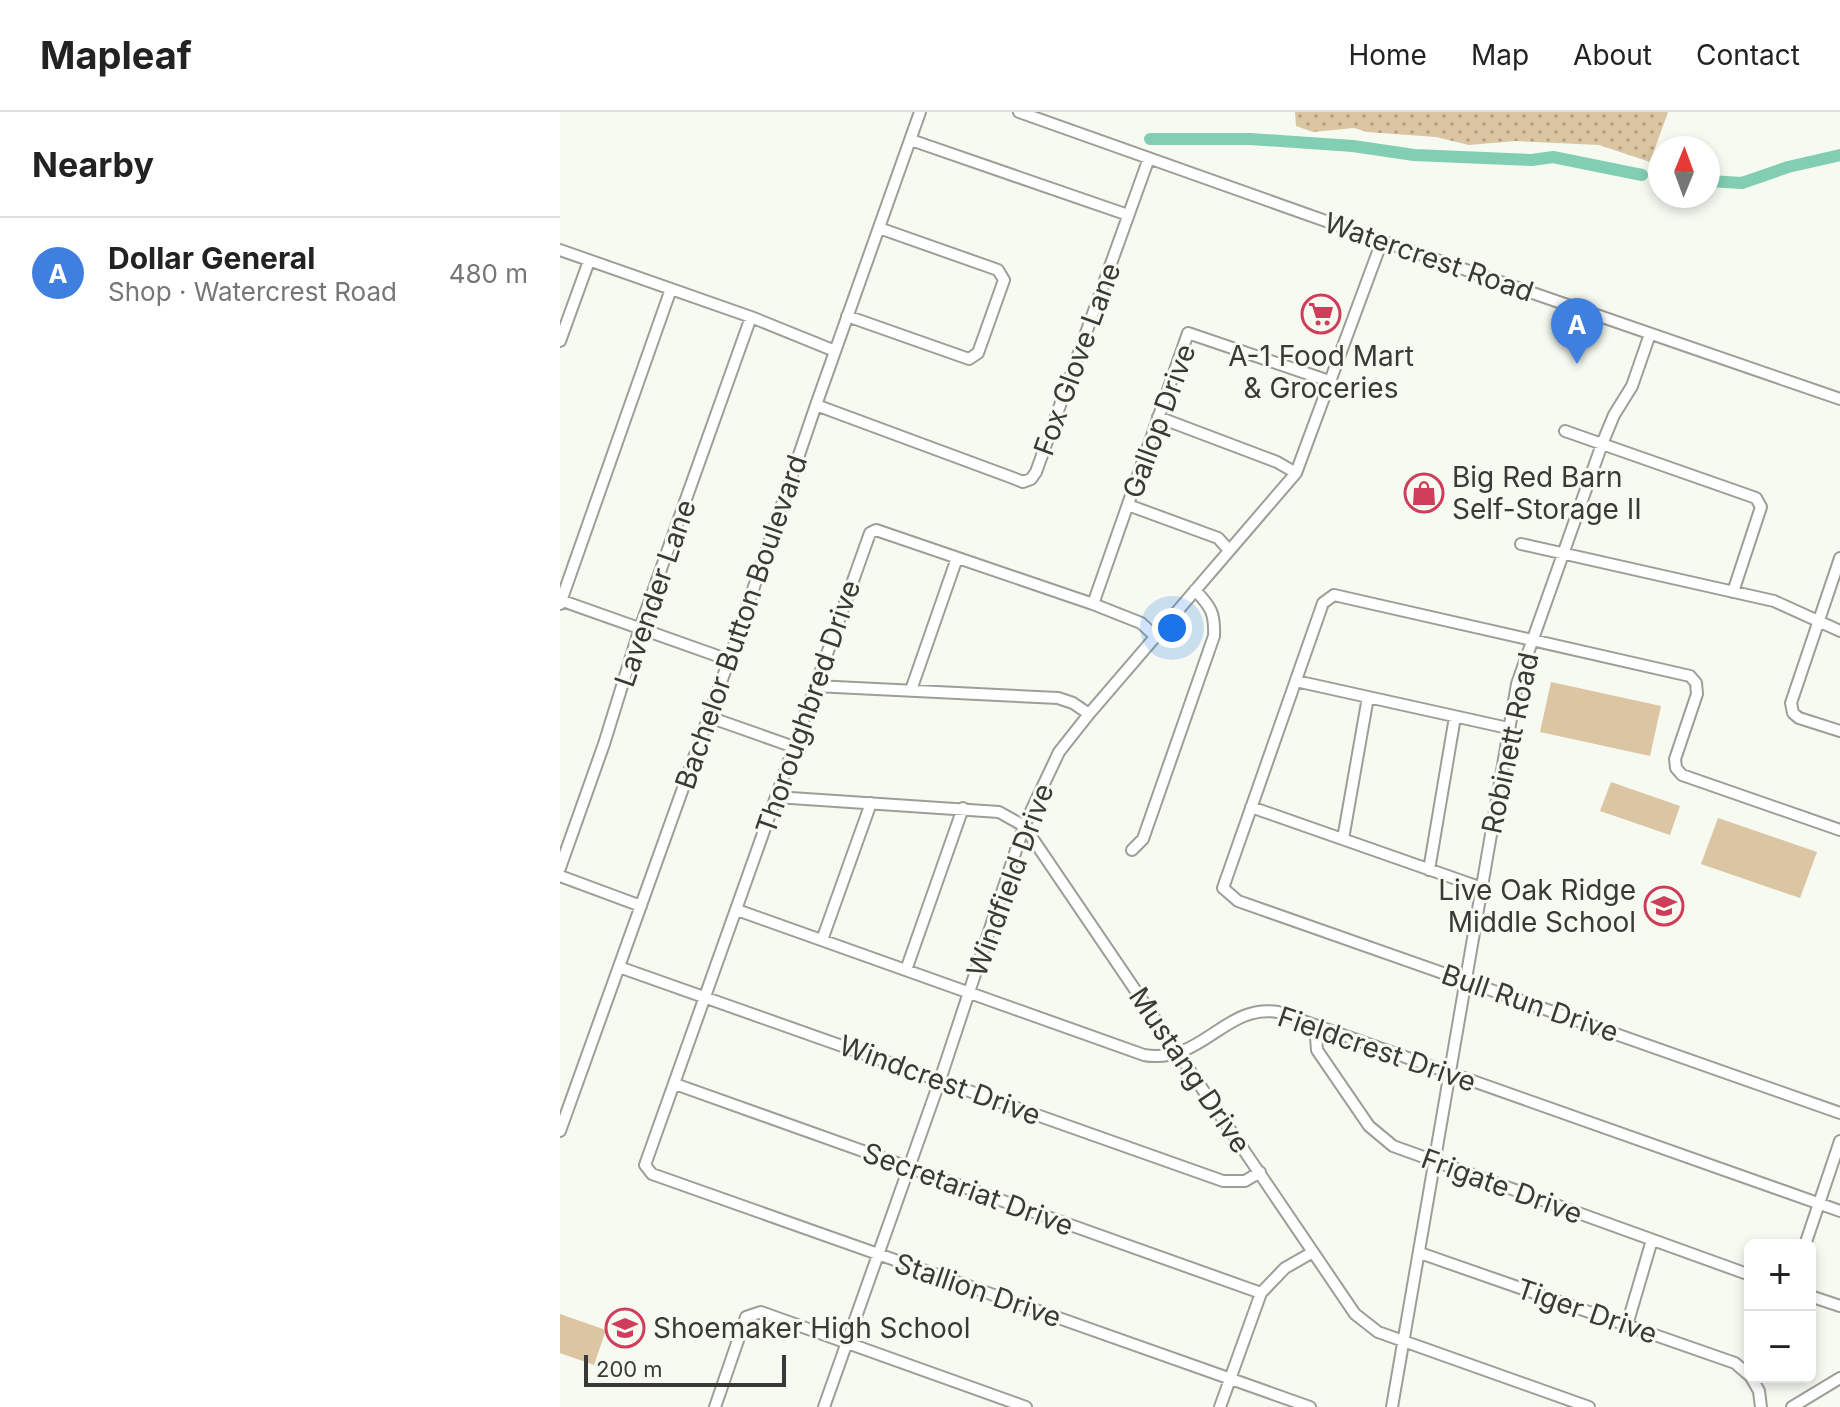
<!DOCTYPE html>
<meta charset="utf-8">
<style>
body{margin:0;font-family:Inter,sans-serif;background:#f6f6f6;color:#222}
.controls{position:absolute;right:24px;bottom:24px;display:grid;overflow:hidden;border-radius:12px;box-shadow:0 4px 12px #0003}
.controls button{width:72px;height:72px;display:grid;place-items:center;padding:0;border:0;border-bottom:2px solid #e0e0e0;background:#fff;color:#222;font:40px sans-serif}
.compass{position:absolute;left:1088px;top:24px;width:72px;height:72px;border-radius:50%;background:#fff;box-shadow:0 4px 12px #0003;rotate:1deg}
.scale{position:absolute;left:24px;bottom:20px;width:202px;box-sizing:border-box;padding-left:8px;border:4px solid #393a37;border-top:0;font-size:22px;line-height:28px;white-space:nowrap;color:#393a37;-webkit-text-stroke:6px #f6faf1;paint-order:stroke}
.you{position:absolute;left:612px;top:516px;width:28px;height:28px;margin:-20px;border:6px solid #fff;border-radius:50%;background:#1a73e8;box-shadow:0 0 0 12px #1a73e833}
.badge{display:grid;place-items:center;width:52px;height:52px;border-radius:50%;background:#0f766e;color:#fff;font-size:26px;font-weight:700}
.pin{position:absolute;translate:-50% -66px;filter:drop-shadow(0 2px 4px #0008)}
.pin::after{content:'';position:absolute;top:42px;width:28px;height:24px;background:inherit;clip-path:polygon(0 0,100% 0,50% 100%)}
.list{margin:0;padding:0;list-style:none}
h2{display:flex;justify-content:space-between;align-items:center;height:104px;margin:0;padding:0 32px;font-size:34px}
h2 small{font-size:26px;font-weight:400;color:#767676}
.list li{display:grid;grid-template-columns:52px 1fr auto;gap:24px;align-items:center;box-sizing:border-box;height:112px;padding:0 32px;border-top:2px solid #e0e0e0}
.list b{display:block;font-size:30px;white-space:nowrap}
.list p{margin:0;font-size:26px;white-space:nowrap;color:#767676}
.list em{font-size:26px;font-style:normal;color:#767676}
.map{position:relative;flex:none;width:1280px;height:1295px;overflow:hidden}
header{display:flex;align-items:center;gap:48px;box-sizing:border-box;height:112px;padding:0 40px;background:#fff;border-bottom:2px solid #e0e0e0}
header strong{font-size:38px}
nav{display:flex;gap:44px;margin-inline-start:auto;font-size:28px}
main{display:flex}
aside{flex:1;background:#fff}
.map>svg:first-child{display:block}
.grass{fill:url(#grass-dots)}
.pitch{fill:#dbc5a2}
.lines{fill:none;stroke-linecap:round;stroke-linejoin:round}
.river{stroke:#81ceb2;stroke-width:12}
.minor-casing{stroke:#9c9f98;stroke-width:14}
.minor{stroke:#fff;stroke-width:10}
.labels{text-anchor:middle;stroke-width:6;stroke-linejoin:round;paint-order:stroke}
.street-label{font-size:28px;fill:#393a37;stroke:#f6faf1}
.poi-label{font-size:28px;fill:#393a37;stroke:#f6faf1;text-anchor:start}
</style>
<header>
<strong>Mapleaf</strong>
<nav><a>Home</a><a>Map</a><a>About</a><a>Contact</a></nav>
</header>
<main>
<aside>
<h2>Nearby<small></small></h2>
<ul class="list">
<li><span class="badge" style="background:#3f7fe0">A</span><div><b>Dollar General</b><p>Shop · Watercrest Road</p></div><em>480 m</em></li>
</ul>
</aside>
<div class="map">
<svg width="1280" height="1295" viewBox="0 0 1280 1295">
<defs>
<pattern id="grass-dots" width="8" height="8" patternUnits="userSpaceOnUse" patternTransform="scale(2)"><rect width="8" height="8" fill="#dbc5a2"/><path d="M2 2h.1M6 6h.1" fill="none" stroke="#b3a185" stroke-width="1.8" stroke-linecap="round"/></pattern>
</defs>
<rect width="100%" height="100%" fill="#f6faf1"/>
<path class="grass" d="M735 0H1108L1090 50 1039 33 956 29 909 33 876 25 807 20 794 16 753 20 736 14Z"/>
<path class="pitch" d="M991 570 1101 594 1090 644 980 620Z
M1051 670 1120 694 1110 723 1040 699Z
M1158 706 1257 740 1240 786 1141 752Z
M0 1202 46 1218 34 1253 0 1241Z"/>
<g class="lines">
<path class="river" d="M590 27H690L793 34 854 43 972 48 993 45 1082 63
M1098 65 1100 66
M1148 69 1182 71 1228 55 1280 43"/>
<g class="minor-casing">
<path id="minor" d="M459 0 822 129 1280 287
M351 28 568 103
M0 138 191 205 275 239
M287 204 409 247 418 241 444 168 438 158 319 116
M0 229 29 149
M256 293 453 366 463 370 471 367 476 360 589 46
M598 305 717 350 736 361
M1005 319 1196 386 1201 395 1173 480
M568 393 658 426 669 438
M961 432 1214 489 1280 519
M1280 446 1231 591 1233 601 1239 606 1280 619
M0 488 169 548
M0 492 111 177
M533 492 628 221 772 270
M596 525 581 511 533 492 316 418 310 421 85 1053 92 1062 750 1295
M736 569 948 616
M255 574 498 586 513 591 529 602
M351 578 397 446
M149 605 234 635
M216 685 439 700 464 714 795 1202 818 1220 1029 1295
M691 695 922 776
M1280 718 1122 663 1116 656 1115 647 1137 582 1136 571 1130 564 774 483 763 491 663 776 678 789 1280 1001
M783 727 808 585
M572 738 583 727 654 524C655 501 651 495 635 478
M0 756 44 632 80 516 191 205
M869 758 895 605
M0 764 81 794
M177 798 584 943C642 953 665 891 718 900L1280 1099
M262 828 311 691
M59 855 663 1069H685L700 1060
M346 858 403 696
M759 915 756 925 757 938 809 1014 833 1034 1190 1163
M115 972 701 1181
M0 1019 169 548 256 293 360 0
M1245 1133 1280 1029
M860 1141 1175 1251 1190 1264
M1250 1184 1280 1194
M1067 1213 1092 1128
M1191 1265 1199 1279 1201 1295
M155 1295 186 1205 201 1200 466 1295
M264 1295 380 968 464 714 499 640 529 602 736 361 822 129
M660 1295 701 1181 725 1156 753 1140
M832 1295 957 572 1042 332 1054 303 1072 274 1090 222
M1232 1295 1280 1266"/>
</g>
<use href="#minor" class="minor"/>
</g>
<defs>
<g id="supermarket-ring" transform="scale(2)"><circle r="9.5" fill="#f6faf1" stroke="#ce3e5b" stroke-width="1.5"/><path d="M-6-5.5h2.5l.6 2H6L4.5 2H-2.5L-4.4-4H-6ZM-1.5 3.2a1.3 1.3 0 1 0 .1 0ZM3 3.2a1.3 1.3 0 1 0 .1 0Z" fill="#ce3e5b"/></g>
<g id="shop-ring" transform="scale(2)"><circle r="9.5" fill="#f6faf1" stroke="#ce3e5b" stroke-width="1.5"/><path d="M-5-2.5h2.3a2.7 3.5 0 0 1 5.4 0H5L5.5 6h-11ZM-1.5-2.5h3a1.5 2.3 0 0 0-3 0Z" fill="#ce3e5b"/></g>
<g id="school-ring" transform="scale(2)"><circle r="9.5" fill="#f6faf1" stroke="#ce3e5b" stroke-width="1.5"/><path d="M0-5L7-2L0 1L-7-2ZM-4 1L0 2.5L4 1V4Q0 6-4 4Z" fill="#ce3e5b"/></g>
</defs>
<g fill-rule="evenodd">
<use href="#supermarket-ring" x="761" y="202"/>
<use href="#shop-ring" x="864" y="381"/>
<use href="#school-ring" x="1104" y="794"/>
<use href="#school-ring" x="65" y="1216"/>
</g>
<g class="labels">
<g class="street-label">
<text transform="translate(869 145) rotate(19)" y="10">Watercrest Road</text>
<text transform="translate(517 247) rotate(-70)" y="10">Fox Glove Lane</text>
<text transform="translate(599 309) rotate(-70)" y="10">Gallop Drive</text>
<text transform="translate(95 481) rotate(-71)" y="10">Lavender Lane</text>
<text transform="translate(181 510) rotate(-71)" y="10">Bachelor Button Boulevard</text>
<text transform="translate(248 595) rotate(-71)" y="10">Thoroughbred Drive</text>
<text transform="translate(950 631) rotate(-78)" y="10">Robinett Road</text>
<text transform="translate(450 768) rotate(-70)" y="10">Windfield Drive</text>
<text transform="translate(970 891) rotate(19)" y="10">Bull Run Drive</text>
<text transform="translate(817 937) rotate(19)" y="10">Fieldcrest Drive</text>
<text transform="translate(630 958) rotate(56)" y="10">Mustang Drive</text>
<text transform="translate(380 968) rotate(20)" y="10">Windcrest Drive</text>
<text transform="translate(942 1074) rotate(20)" y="10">Frigate Drive</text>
<text transform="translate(408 1077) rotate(20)" y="10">Secretariat Drive</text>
<text transform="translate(418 1178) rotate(19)" y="10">Stallion Drive</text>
<text transform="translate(1027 1199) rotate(19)" y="10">Tiger Drive</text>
</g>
<g class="poi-label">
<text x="761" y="254" text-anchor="middle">A-1 Food Mart<tspan x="761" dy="32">&amp; Groceries</tspan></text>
<text x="892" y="375">Big Red Barn<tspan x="892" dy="32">Self-Storage II</tspan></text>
<text x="1076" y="788" text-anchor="end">Live Oak Ridge<tspan x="1076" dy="32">Middle School</tspan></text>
<text x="93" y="1226">Shoemaker High School</text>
</g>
</g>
</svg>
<div class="controls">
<button>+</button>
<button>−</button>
</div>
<svg class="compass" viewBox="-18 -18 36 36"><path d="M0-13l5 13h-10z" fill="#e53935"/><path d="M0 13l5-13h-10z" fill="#767676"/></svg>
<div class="scale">200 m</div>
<div class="you"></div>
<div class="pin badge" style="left:1017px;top:252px;background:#3f7fe0">A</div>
</div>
</main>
